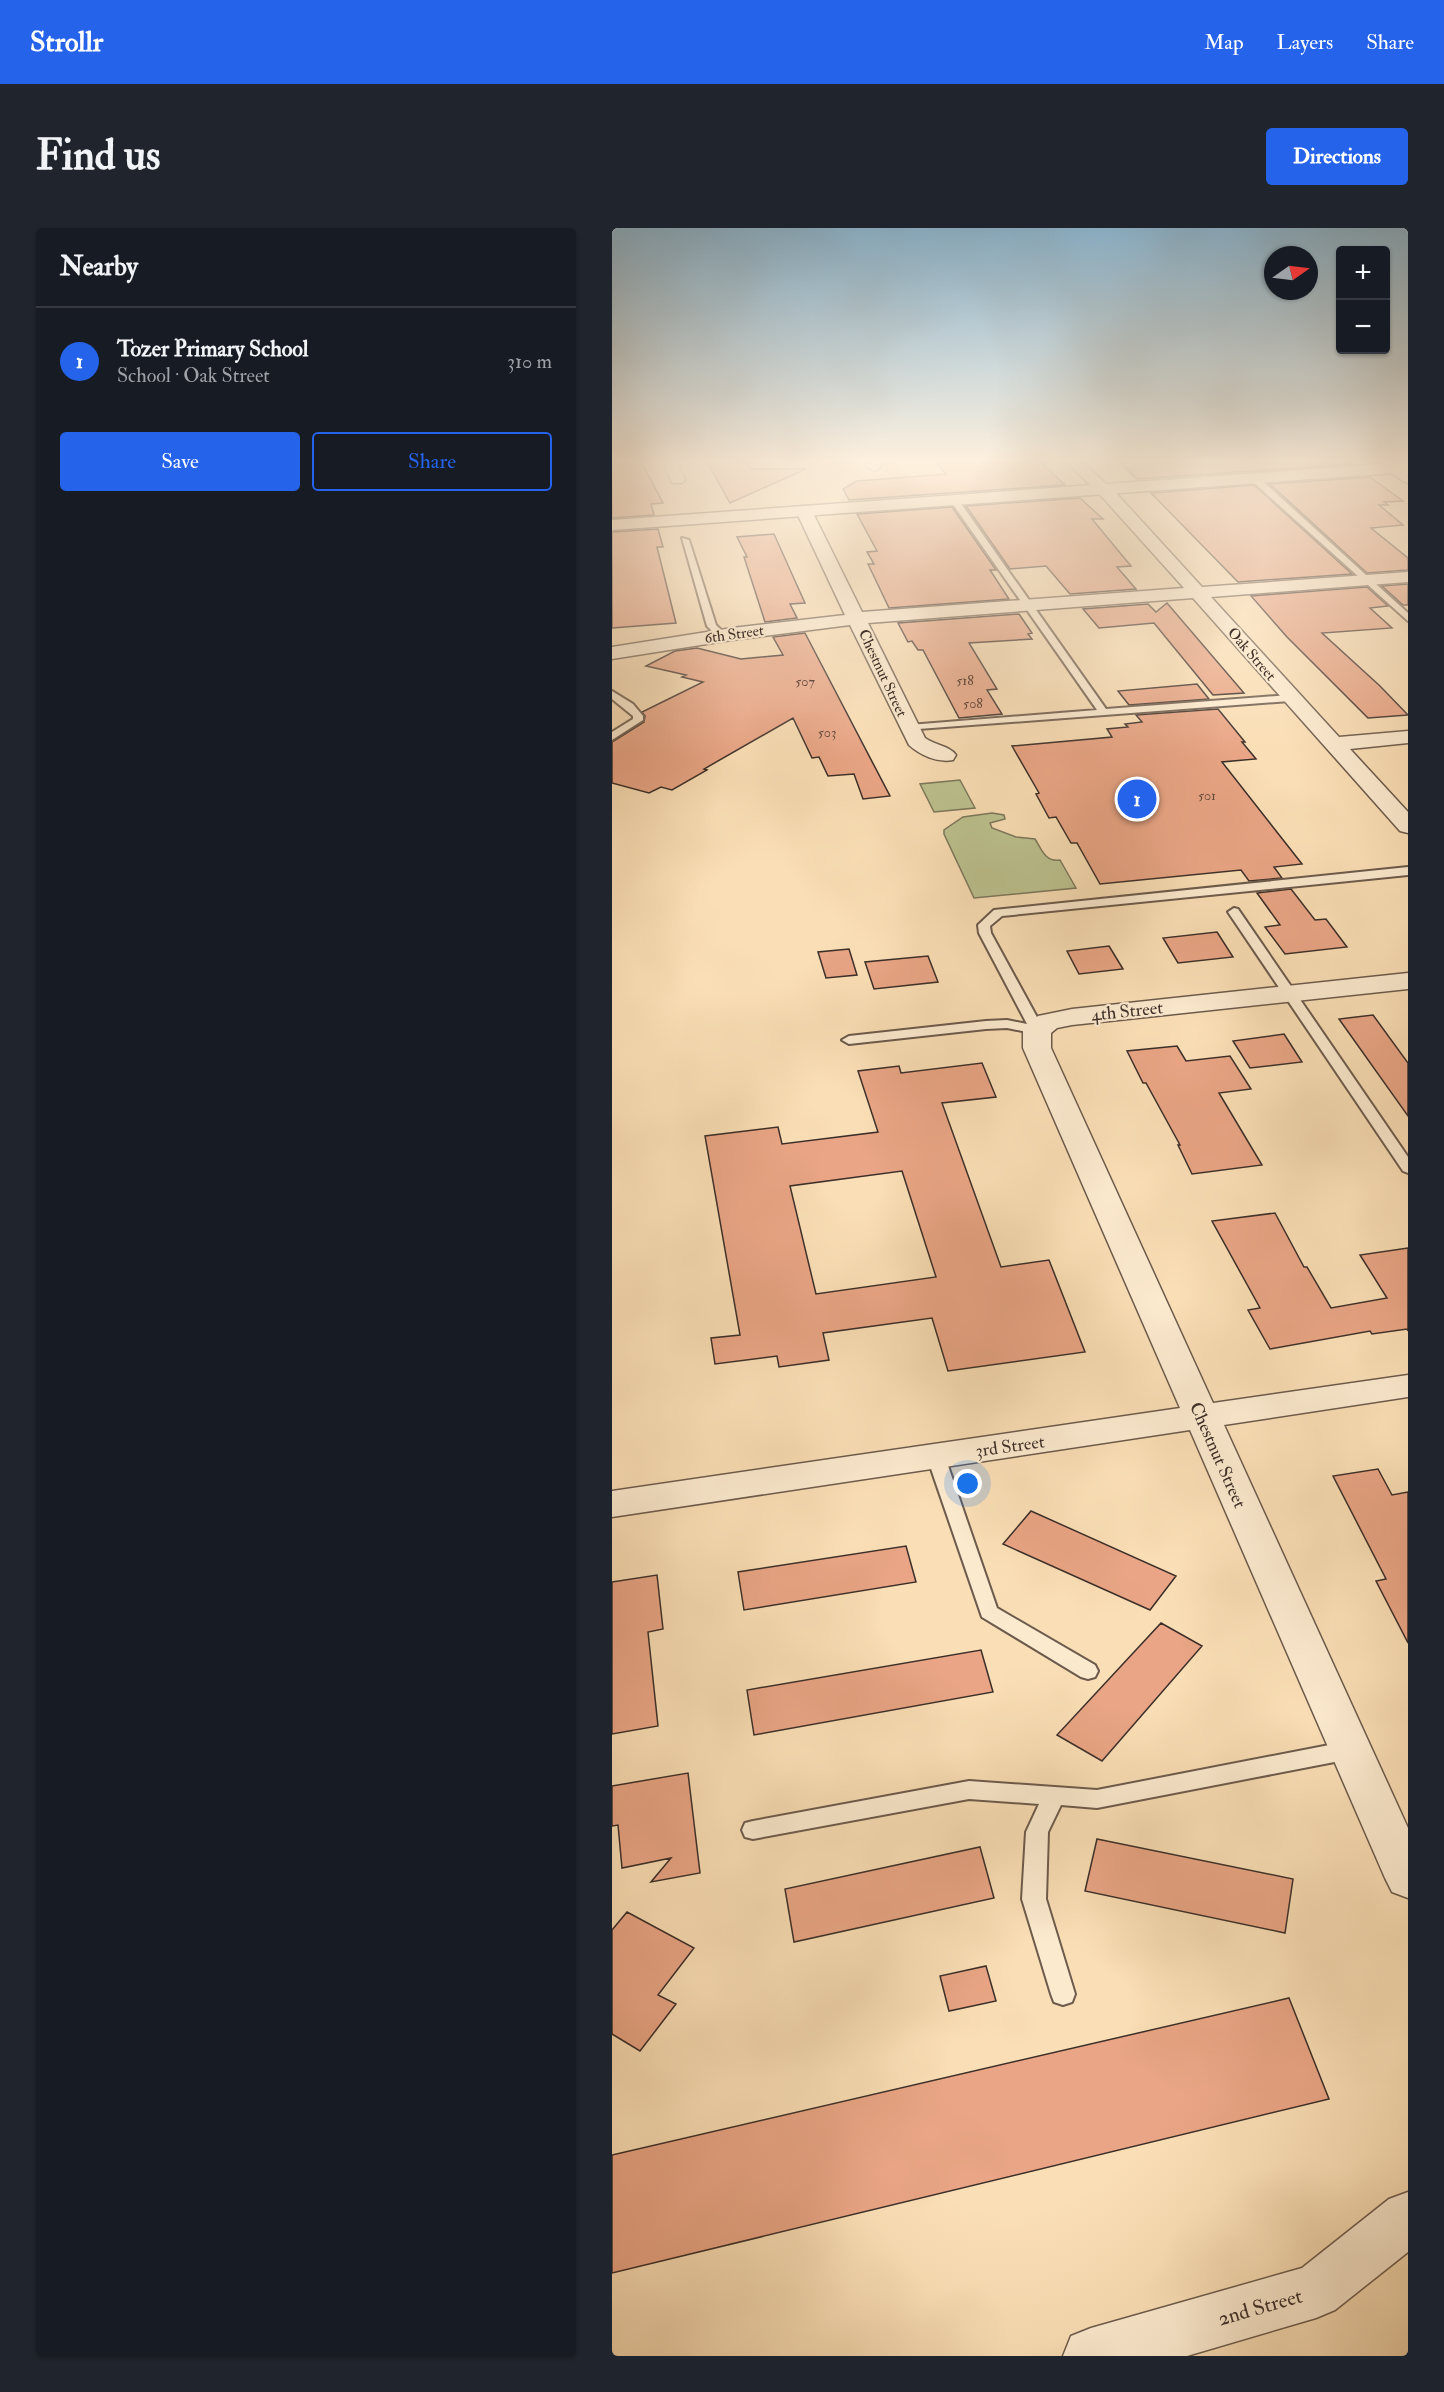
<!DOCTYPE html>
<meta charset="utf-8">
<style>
body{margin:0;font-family:"IM FELL Double Pica",serif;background:#20242c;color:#f1f3f6}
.controls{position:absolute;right:18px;top:18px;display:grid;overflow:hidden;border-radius:6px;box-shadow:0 2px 4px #0004}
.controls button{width:54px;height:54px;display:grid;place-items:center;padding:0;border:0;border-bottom:2px solid #363941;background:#171b24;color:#f1f3f6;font:30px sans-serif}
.compass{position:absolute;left:652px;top:18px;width:54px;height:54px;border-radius:50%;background:#171b24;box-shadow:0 2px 4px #0004;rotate:76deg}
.you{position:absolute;left:356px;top:1256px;width:21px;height:21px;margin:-15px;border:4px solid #fff;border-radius:50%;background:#1a73e8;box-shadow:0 0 0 9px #1a73e833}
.badge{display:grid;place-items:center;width:39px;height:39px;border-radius:50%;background:#2563eb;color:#fff;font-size:20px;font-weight:700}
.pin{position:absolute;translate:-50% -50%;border:3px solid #fff;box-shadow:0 2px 6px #0006}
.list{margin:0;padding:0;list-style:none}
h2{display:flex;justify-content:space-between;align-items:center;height:78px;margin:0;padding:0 24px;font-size:26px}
h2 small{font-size:20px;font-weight:400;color:#9ea1a6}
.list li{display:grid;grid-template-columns:39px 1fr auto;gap:18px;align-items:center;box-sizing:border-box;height:108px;padding:0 24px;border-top:2px solid #363941}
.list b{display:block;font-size:22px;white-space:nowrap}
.list p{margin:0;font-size:20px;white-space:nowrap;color:#9ea1a6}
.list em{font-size:20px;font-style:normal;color:#9ea1a6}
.actions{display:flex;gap:12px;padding:18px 24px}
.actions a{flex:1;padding:14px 0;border:2px solid #2563eb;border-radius:6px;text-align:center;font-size:21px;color:#2563eb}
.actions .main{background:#2563eb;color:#fff}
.map{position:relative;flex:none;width:796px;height:2128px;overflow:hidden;border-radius:6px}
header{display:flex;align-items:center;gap:36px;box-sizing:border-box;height:84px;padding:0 30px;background:#2563eb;color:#fff}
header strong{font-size:28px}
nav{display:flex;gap:33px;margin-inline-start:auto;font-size:21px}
.intro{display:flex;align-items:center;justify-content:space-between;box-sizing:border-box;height:144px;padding:0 36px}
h1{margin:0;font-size:42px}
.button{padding:15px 27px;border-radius:6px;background:#2563eb;color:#fff;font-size:21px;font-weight:700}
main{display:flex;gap:36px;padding:0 36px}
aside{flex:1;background:#171b24;border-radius:6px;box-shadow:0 2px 4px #0004}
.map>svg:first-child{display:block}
.green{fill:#bcc28f;stroke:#7c785c;stroke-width:1.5}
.building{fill:#e9a585;stroke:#3c2f29;stroke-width:1.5;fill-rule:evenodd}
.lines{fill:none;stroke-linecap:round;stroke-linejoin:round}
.service-casing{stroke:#6c5b4c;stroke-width:4}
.minor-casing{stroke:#6c5b4c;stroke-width:3}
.tertiary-casing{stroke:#6c5b4c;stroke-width:3}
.service{fill:#fceacf;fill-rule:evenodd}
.minor{fill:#fceacf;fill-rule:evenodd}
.tertiary{fill:#fceacf;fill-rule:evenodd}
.labels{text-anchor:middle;stroke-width:4.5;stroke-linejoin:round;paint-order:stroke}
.far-number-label{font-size:14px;fill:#674c40}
.far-street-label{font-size:15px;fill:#3c2f29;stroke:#fceacf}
.street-label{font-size:18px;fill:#3c2f29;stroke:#fceacf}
.near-street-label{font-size:21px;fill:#3c2f29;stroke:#fceacf}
</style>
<header>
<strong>Strollr</strong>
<nav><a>Map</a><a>Layers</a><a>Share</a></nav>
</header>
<div class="intro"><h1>Find us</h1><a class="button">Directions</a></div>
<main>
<aside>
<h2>Nearby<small></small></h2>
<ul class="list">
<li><span class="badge">1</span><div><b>Tozer Primary School</b><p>School · Oak Street</p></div><em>310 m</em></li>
</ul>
<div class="actions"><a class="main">Save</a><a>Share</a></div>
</aside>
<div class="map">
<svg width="796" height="2128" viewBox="0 0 796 2128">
<rect width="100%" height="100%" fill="#fadeb5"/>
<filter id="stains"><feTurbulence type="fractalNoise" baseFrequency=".00333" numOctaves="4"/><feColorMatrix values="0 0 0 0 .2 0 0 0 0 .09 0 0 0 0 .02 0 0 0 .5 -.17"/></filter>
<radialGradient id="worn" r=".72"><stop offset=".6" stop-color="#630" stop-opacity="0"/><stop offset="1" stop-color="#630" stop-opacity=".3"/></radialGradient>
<path class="green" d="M348 552 363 580 322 584 308 556Z
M380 585 392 587 393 591 378 595 380 600 404 609 423 611C430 622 433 634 448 632L464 660 362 670 332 606V602L351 589Z"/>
<path class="building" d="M0 230H27L51 275 39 276 42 287 0 290Z
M126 230 128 234 133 233 138 241H194L118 275 94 232Z
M320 230H424L453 257 237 272 231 261 245 253 334 246Z
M503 230H732L740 236 525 251Z
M758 249 791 273 772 274 776 277H767L791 297 759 300 796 330V342L755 345 658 256Z
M642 257 740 346 626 354 539 265Z
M468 270 491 291H480L519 338 505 339 524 361 458 366 434 338 398 341 354 278Z
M340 279 384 342H378L397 371 277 380 256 336H262L255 324 265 323 245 286Z
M46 301 51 319H45L64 395 0 400V304Z
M162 306 193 375 178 376 185 390 153 394 132 329H135L125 309Z
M796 356V377H791L770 358Z
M755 359 776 378 758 380 780 400 710 405 768 458 796 487 756 490 675 409 639 368Z
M555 375 632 465 601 467 542 395 487 400 471 381 536 376 544 384Z
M407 386 420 405 416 406 420 411 357 415 385 461 375 462 390 486 347 490 311 422H306L300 413 296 414 286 395Z
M193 405 278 568 251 571 242 546 216 548 207 529 200 530 181 490 92 541 95 542 60 562 49 559 37 565 0 555V514L32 494 33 488 30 484 91 454 70 449 74 447 34 438 63 423 85 420 129 431 171 427 161 409Z
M585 456 597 471 517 477 506 463Z
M606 481 633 514H630L644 531 610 534 690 636 662 639 670 650 637 653 629 642 488 656 465 615H459L444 589 437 590 424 566 427 565 400 518 500 509 495 501 516 499 513 496 530 494 524 487Z
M679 661 703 692 714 691 735 719 673 726 653 699 668 697 645 665Z
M605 704 621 729 566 735 551 710Z
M497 718 511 741 467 746 455 723Z
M237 721 245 747 214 750 206 724Z
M316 728 326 754 262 761 253 734Z
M761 787 796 835V888L727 791Z
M672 806 690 834 638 840 621 813Z
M565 818 574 833 618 828 639 861 607 865 650 937 580 946 566 917H568L534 855H531L515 823Z
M370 835 384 869 330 875 389 1039 437 1032 473 1124 336 1143 320 1090 211 1105 217 1132 167 1139 165 1128 103 1136 99 1110 128 1107 93 908 166 899 170 916 266 904 246 843 287 838 289 845ZM290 943 324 1049 204 1066 178 958Z
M663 985 692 1039H695L719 1080 775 1070 748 1027 796 1020V1103L795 1101 760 1106 758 1103 658 1121 636 1082 648 1080 600 993Z
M766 1241 780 1267 796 1264V1415L764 1353 774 1351 721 1248Z
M419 1283 564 1348 538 1382 391 1316Z
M294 1318 304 1354 132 1382 126 1344Z
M45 1347 51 1401 36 1404 46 1498 0 1506V1354Z
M549 1395 590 1418 490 1533 445 1507Z
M369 1422 381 1464 142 1507 135 1462Z
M76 1545 88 1645 39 1654 59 1630 10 1640 6 1597 0 1598V1558Z
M485 1611 681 1651 673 1705 473 1663Z
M368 1619 382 1670 182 1714 173 1661Z
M15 1684 82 1720 46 1767 64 1776 28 1823 0 1806V1702Z
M374 1738 384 1773 337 1783 328 1748Z
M677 1770 717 1871 0 2045V1927Z"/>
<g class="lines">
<g class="service-casing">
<path id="service" d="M639 248H645L796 385V393L639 252Z
M339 270H345L494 481 678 467 683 470 678 473 293 502V498L297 497 485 482 338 272Z
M70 310 77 312 104 397 114 407 112 409H106L95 398Z
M0 463 21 476 31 488V492L0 512V504L21 491V488L0 471Z
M796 639V647L390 688 378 698 379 705 432 802 430 805 425 806 395 800 374 801 237 816 230 812 237 808 374 793 395 792 415 796 367 705 366 697 382 682Z
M622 680 626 681 796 929V945L791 943 616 684Z
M324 1223 330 1225 333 1229 385 1380 483 1437 486 1443 483 1449 476 1451 469 1449 370 1389 315 1229 318 1225Z
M738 1513 746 1516 749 1522 746 1528 738 1531 485 1580 449 1577 436 1604 434 1671 463 1766 460 1774 451 1777 442 1774 439 1766 410 1671 414 1604 427 1576 357 1571 141 1611 133 1609 130 1602 133 1595 141 1593 357 1553 485 1562Z"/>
</g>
<g class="minor-casing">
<path id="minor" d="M50 230H64L73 252 70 255H60Z
M259 230H273L267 241 262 243 254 238Z
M451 230H466L504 265 590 359 796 344V354L599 369 727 509 796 503V515L738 521 796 584V605L788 603 581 370 256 395 313 510C322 517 338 518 344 527L341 532C325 535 308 527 297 517L238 397 120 412 0 431V419L120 400 233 387 184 283 192 278 200 283 250 384 572 360 492 271Z
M760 230H777L796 243V255L791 253Z
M796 745V761L460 797 445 800 439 805V820L601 1175 796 1147V1169L612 1197 796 1600V1670L780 1664 773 1650 578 1202 0 1289V1263L568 1180 411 820V802L426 788 460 781Z
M796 1964V2024L723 2082 704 2090 575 2128H451L459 2108 479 2100 690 2040 777 1971Z"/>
</g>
<g class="tertiary-casing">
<path id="tertiary" d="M796 234V244L0 302V292Z"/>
</g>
<use href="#service" class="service"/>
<use href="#minor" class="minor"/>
<use href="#tertiary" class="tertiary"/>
</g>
<linearGradient id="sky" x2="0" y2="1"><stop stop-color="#8bb7d3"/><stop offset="0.44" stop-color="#fdf0de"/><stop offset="1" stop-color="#fdf0de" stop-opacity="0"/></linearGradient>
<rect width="796" height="528" fill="url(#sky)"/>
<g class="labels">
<g class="far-number-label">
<text x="353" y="457">518</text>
<text x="193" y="458">507</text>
<text x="361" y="480">508</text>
<text x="215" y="509">503</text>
<text x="595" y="572">501</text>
</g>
<g class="far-street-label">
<text transform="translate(122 406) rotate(-8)" y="5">6th Street</text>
<text transform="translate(640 426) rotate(49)" y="5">Oak Street</text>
<text transform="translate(271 445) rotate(65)" y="5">Chestnut Street</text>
</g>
<g class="street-label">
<text transform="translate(515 783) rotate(-6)" y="6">4th Street</text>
<text transform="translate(398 1218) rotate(-8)" y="6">3rd Street</text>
<text transform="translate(606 1227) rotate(66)" y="6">Chestnut Street</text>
</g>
<g class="near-street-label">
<text transform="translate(648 2079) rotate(-16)" y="7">2nd Street</text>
</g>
</g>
<rect width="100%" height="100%" filter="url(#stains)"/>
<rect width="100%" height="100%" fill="url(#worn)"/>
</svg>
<div class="controls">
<button>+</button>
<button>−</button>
</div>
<svg class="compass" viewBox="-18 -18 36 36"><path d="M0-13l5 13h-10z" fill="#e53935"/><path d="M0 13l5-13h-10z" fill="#9ea1a6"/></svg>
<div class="you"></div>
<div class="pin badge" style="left:525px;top:571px">1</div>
</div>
</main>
